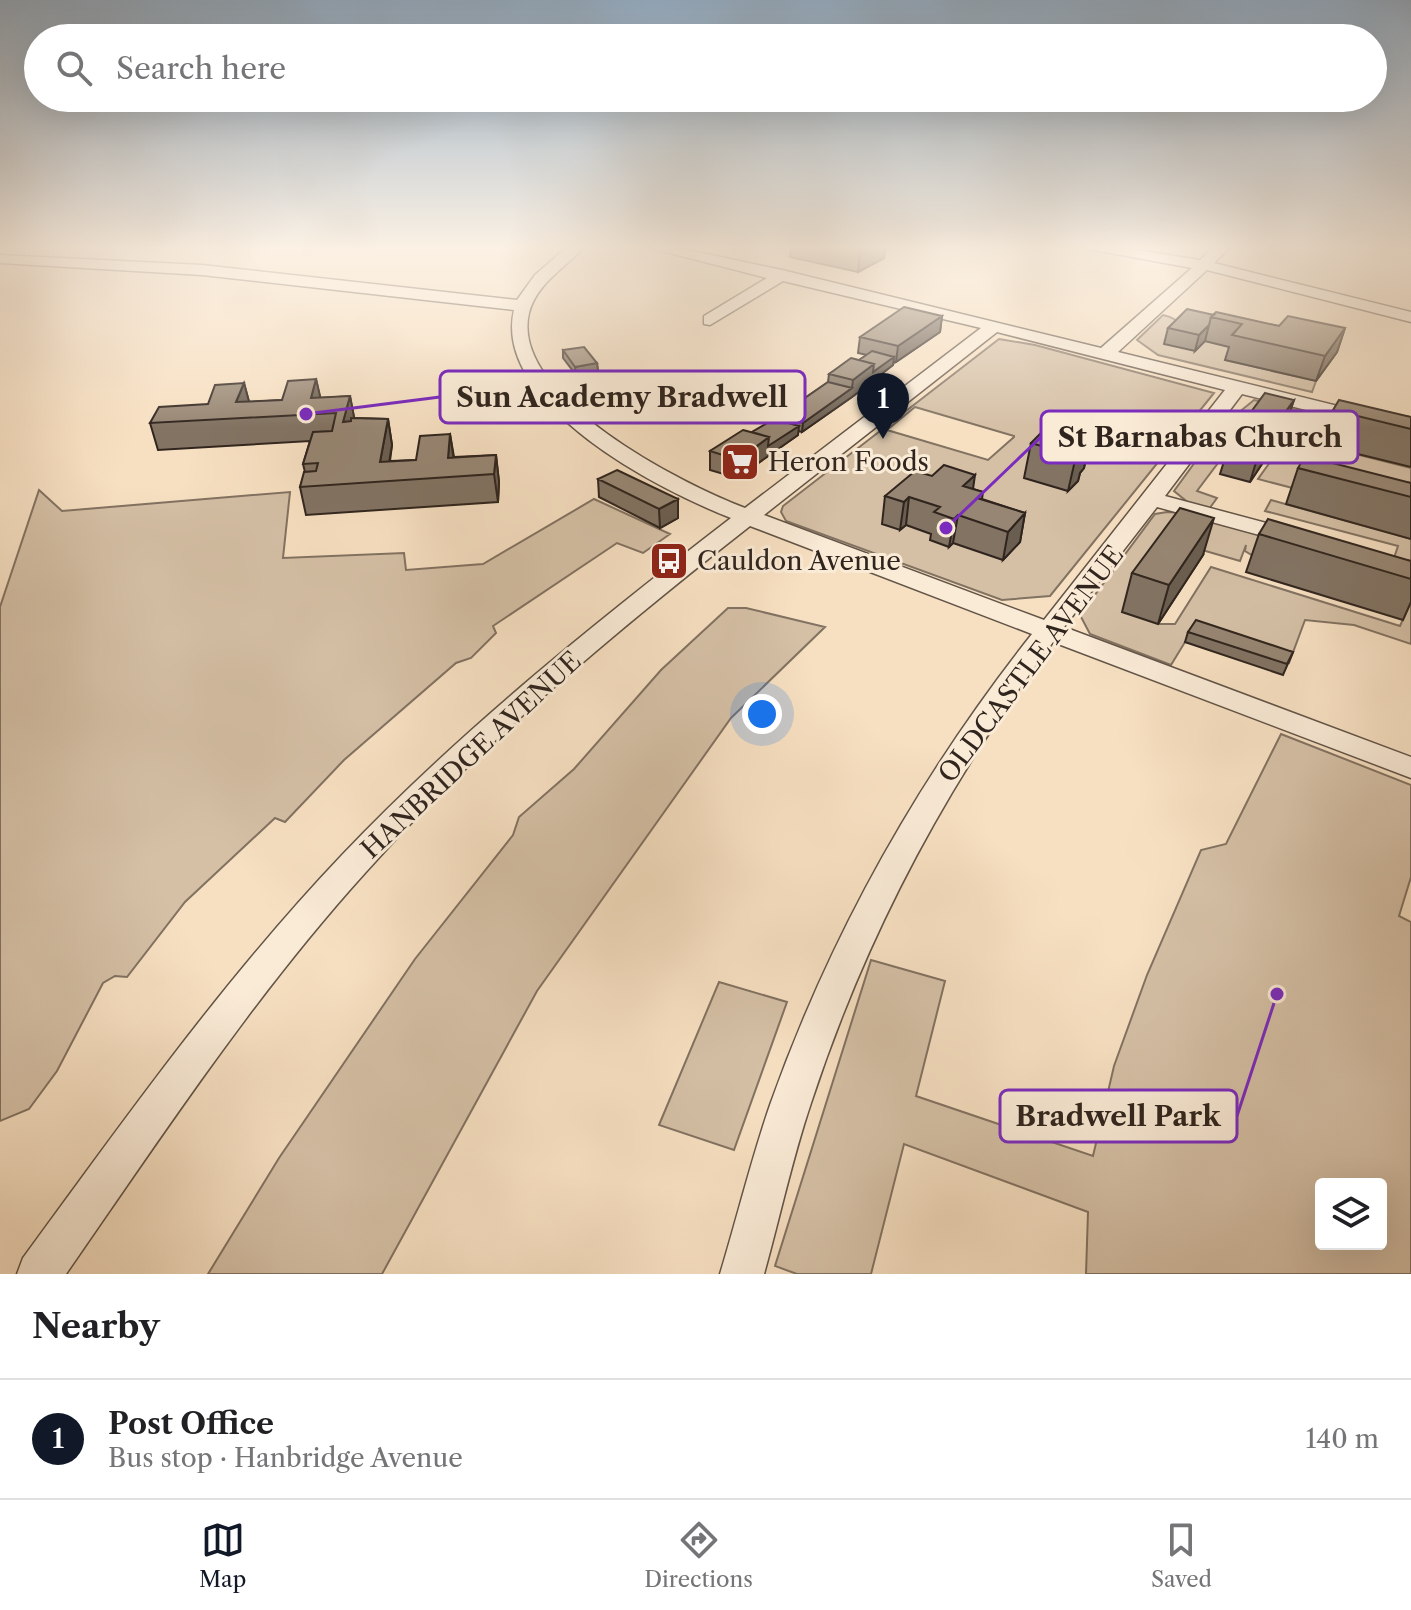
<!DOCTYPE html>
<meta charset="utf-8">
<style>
body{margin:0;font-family:"Libre Caslon Text",serif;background:#f2f2f2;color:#202124}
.controls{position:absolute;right:24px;bottom:24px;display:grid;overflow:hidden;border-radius:8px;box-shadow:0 8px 32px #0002}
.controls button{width:72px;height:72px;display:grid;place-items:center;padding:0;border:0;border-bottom:2px solid #e0e0e0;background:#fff;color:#202124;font:40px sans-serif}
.you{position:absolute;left:762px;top:714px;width:28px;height:28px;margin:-20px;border:6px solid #fff;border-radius:50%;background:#1a73e8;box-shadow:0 0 0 12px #1a73e833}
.badge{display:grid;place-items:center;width:52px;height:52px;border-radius:50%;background:#111827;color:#fff;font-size:26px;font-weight:700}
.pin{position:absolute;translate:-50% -66px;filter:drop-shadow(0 2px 4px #0008)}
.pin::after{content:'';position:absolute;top:42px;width:28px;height:24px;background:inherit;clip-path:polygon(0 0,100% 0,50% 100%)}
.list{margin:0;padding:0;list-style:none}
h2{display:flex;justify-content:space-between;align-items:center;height:104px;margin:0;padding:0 32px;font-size:34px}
h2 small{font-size:26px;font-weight:400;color:#757577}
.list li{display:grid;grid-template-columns:52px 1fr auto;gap:24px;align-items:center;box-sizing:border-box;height:120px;padding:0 32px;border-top:2px solid #e0e0e0}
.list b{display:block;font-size:30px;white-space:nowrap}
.list p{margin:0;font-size:26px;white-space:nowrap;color:#757577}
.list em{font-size:26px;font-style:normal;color:#757577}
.icon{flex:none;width:44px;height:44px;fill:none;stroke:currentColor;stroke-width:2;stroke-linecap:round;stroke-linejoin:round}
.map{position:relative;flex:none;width:1411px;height:1274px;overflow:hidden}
.search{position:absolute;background:#fff;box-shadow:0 8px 32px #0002;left:24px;right:24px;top:24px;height:88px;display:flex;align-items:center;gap:20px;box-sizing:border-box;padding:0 28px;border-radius:44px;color:#757577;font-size:30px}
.sheet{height:224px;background:#fff}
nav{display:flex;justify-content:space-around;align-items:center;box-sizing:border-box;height:112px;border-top:2px solid #e0e0e0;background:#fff;font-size:22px;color:#757577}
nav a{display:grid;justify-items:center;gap:4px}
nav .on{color:#111827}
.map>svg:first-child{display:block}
.green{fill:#d5c0a6;stroke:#827262;stroke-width:2;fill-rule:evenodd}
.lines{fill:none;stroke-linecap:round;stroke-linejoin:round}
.minor-casing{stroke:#625447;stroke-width:3}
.minor{fill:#faebd7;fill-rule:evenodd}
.wall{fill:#827363;stroke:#30251e;stroke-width:2}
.shaded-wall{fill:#6a5e50;stroke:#30251e;stroke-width:2}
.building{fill:#978673;stroke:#30251e;stroke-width:2}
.labels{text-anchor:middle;stroke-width:6;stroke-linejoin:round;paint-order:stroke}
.poi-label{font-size:26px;fill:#30251e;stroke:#faebd7;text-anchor:start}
.street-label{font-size:26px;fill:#30251e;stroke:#faebd7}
.leader{fill:none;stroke:#7b2cbf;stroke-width:3}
.callout-dot{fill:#7b2cbf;stroke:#faebd7;stroke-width:3}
.callout{fill:#faebd7;stroke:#7b2cbf;stroke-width:3}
.callout-label{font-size:28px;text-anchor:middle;font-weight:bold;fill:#30251e}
</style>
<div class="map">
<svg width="1411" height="1274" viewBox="0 0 1411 1274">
<rect width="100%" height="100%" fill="#f7e0c2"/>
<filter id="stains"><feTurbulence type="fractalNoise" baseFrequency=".0025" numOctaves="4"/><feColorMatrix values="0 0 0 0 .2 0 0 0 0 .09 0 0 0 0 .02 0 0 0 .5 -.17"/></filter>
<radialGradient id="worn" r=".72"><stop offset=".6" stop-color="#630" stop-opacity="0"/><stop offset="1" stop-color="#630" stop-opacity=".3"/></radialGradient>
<path class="green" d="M1163 315C1183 319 1187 333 1195 351L1205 341 1235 348 1226 360 1316 381 1312 392 1158 355 1137 340Z
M999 339 1035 345 1214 393 1050 596 1002 600 786 521 781 512 783 506ZM915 407 1014 436V437L988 460 887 430Z
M1254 400 1411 436V452L1312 428 1305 436 1249 422 1197 491 1217 498 1209 509 1190 504 1174 491 1228 417 1232 418Z
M1288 437 1411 468V519L1258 479Z
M39 490 62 511 290 492 283 558 404 553 406 570 483 564 594 499 670 534 643 553 617 543 493 626 496 633 471 658 456 663 344 760 285 822 275 818 185 902 127 977 115 976 103 983 57 1071 29 1109 0 1121V607Z
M1271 500 1411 539V562L1394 558 1398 546 1265 511Z
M1167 512 1185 513 1411 575V644L1354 625 1305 620 1289 663 1185 642 1171 665 1090 634 1080 615 1155 514ZM1171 541 1240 561 1246 545 1245 551 1255 557 1410 604 1400 626 1211 567 1175 624H1158Z
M728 608H746L825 627 731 718 537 991 382 1274H208L279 1158 415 959 513 835 519 817 574 769 661 670Z
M1281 734 1411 785V877L1399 916 1411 922V1274H1086L1088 1212 904 1144 871 1274H797L775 1266 871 960 945 981 916 1096 1093 1156 1114 1066 1147 975 1201 850 1226 844ZM1321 1184H1381V1244H1321Z
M719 982 787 1002 734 1150 659 1125Z"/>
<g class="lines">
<g class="minor-casing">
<path id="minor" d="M566 248H583C563 270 537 283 529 313 509 397 684 485 745 508L981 328 783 281 710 325 704 324V316L767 278 650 248H678L782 270 1101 348 1192 268 1083 248H1123L1200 260 1213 248H1229L1214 263 1411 312V322L1207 270 1118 352 1411 424V436L1242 394 1165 496 1304 533 1308 538 1304 543 1296 545 1157 507 1064 627 1411 757V778L1053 642C947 783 866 935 811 1103 792 1159 780 1217 764 1274H720C737 1218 751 1160 770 1105 831 933 919 777 1032 634L750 526C615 632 480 744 365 873 253 997 161 1137 66 1274H17L23 1258C124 1120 224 979 342 855 460 731 596 622 731 518 661 491 492 405 514 310L202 275 0 263V255L202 265 517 300 535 275ZM997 332 1225 390 1044 620 764 515Z"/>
</g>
<use href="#minor" class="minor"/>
</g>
<path class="wall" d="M791 248H885L884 258 858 272 790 257Z
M1214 315 1279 326 1345 328 1337 352 1316 381 1225 360 1229 347 1205 341 1195 351 1164 344 1168 328Z
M942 316 940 332 896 362H894L893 365 852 397 802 432 798 431V435L737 478 710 470V451L779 420V416L828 382 829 374 859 360 867 355 858 353 860 337Z
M563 350 597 363 598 371 576 375 563 358Z
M316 379 320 398 350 396 354 418 388 419 392 445 390 461 416 460 450 434 454 457 496 455 499 482 498 502 306 515 300 487 305 472 303 464 310 441 158 450 150 423 208 404 244 383 249 402 282 400Z
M1294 400 1282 434 1250 482 1220 474 1231 439Z
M1333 410 1411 417V467L1321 445Z
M1091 433 1084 468 1080 473 1078 481 1068 491 1024 478 1031 443 1055 436Z
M1298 468 1411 483V539L1286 504Z
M598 479 678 499V518L660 528 599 497Z
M973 489 983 492 982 499 1025 513 1020 542 1003 560 953 543 949 547 930 540 931 534 906 525 900 530 882 524 885 496Z
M1259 534 1411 561V602L1403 620 1246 572Z
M1203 555 1158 624 1122 612 1132 573Z
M1188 632 1293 652 1283 675 1185 642Z"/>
<path class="shaded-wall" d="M864 248H885L884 258 858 272 860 251Z
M942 316 940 332 896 362 898 346Z
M1209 325 1205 341 1195 351 1199 335Z
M1345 328 1337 352 1316 381 1325 356Z
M894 357 893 365 852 397 802 432 803 423 852 388 853 380 874 364Z
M597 363 598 371 576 375 575 367Z
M316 379 322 404 311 398Z
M244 383 251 409 236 402Z
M350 396 355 422H343Z
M1294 400 1282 434 1250 482 1261 446Z
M388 419 392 445 386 481 380 462Z
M799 426 798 435 737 478 738 460 769 437Z
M1091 433 1084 468 1080 473 1078 481 1068 491 1076 456 1081 444Z
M450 434 454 461 448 458Z
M496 455 499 482 498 502 494 474Z
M975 475 971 503 963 486Z
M909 497 906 525 900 530 904 502Z
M678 499V518L660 528 659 509Z
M1025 513 1020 542 1003 560 1008 532Z
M958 515 953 543 949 547 954 519Z
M1214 518 1203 555 1158 624 1169 585Z"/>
<path class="building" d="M904 307 942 316 898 346 860 337Z
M1187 309 1214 315 1211 317 1209 325 1199 335 1168 328Z
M1216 312 1279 326 1288 316 1345 328 1325 356 1232 335 1242 324 1211 317Z
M584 347 597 363 575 367 563 350Z
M872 351 894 357 873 372 874 364 859 360Z
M851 358 874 364 853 380 829 374Z
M316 379 311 398 350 396 343 422 351 421V418L388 419 380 462 416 460 420 436 450 434 448 458 496 455 494 474 300 487 304 472 316 471 318 463 303 464 313 432 332 431 336 413 150 423 159 407 208 404 215 385 244 383 236 402 282 400 288 381Z
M828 382 852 388 803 423 779 416Z
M1265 393 1294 400 1261 446 1231 439Z
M1339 400 1411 417V429L1333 410Z
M774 419 799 426 768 446 769 437 752 432Z
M1066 426 1091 433 1081 444 1086 445 1076 456 1031 443 1042 432 1055 436Z
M743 430 769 437 738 460 710 451Z
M1305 456 1411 483V497L1298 468Z
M944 465 975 475 963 486 983 492 977 498 1025 513 1008 532 958 515 954 519 934 512 940 507 909 497 904 502 885 496 915 471 932 476Z
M617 470 678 499 659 509 598 479Z
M1180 508 1214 518 1169 585 1132 573Z
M1268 519 1411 561V579L1259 534Z
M1196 620 1293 652 1287 664 1188 632Z"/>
<linearGradient id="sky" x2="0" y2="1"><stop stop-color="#93acc2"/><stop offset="0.58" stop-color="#fbf1e4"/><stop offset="1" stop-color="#fbf1e4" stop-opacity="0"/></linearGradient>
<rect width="1411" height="427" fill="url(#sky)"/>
<defs>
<g id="supermarket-square" transform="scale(2)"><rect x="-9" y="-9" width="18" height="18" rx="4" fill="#8f2418" stroke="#faebd7"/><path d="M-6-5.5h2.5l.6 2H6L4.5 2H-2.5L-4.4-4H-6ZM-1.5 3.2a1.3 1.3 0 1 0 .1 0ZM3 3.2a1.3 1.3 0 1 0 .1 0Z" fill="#fff"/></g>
<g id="bus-square" transform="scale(2)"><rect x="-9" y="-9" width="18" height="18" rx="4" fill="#8f2418" stroke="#faebd7"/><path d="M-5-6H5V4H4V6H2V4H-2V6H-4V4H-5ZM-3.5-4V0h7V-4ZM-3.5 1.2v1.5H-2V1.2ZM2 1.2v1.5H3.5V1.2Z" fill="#fff"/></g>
</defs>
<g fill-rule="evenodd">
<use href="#supermarket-square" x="740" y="462"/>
<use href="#bus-square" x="669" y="561"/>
</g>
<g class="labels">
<g class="poi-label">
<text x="768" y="471">Heron Foods</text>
<text x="697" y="570">Cauldon Avenue</text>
</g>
<g class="street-label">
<text transform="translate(1031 664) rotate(-53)" y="9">OLDCASTLE AVENUE</text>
<text transform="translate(471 755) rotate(-43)" y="9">HANBRIDGE AVENUE</text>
</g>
</g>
<path class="leader" d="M306 414L440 397M946 528L1041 437M1277 994L1237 1116"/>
<g class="callout-dot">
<circle cx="306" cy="414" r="8"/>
<circle cx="946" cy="528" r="8"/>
<circle cx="1277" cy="994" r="8"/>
</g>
<g class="callout">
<rect x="440" y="371" width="365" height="52" rx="8"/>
<rect x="1041" y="411" width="317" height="52" rx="8"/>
<rect x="1000" y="1090" width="237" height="52" rx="8"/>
</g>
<g class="callout-label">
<text x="622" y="407">Sun Academy Bradwell</text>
<text x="1200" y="447">St Barnabas Church</text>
<text x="1118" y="1126">Bradwell Park</text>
</g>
<rect width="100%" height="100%" filter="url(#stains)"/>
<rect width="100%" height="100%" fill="url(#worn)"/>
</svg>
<div class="controls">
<button><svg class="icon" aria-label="layers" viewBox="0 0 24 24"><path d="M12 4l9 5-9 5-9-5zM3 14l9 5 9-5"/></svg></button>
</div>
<div class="you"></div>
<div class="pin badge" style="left:883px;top:439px">1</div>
<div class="search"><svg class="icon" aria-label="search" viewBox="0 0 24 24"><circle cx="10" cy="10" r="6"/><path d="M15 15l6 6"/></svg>Search here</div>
</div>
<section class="sheet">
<h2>Nearby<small></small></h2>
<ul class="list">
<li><span class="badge">1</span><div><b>Post Office</b><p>Bus stop · Hanbridge Avenue</p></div><em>140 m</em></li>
</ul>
</section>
<nav>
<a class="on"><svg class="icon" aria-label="map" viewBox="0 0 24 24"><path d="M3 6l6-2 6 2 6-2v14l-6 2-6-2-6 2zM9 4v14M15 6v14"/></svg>Map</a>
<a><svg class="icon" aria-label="directions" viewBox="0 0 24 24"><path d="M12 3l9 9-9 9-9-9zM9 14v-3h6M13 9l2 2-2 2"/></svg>Directions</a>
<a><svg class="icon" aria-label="saved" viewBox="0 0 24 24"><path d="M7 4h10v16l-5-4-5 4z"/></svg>Saved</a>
</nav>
